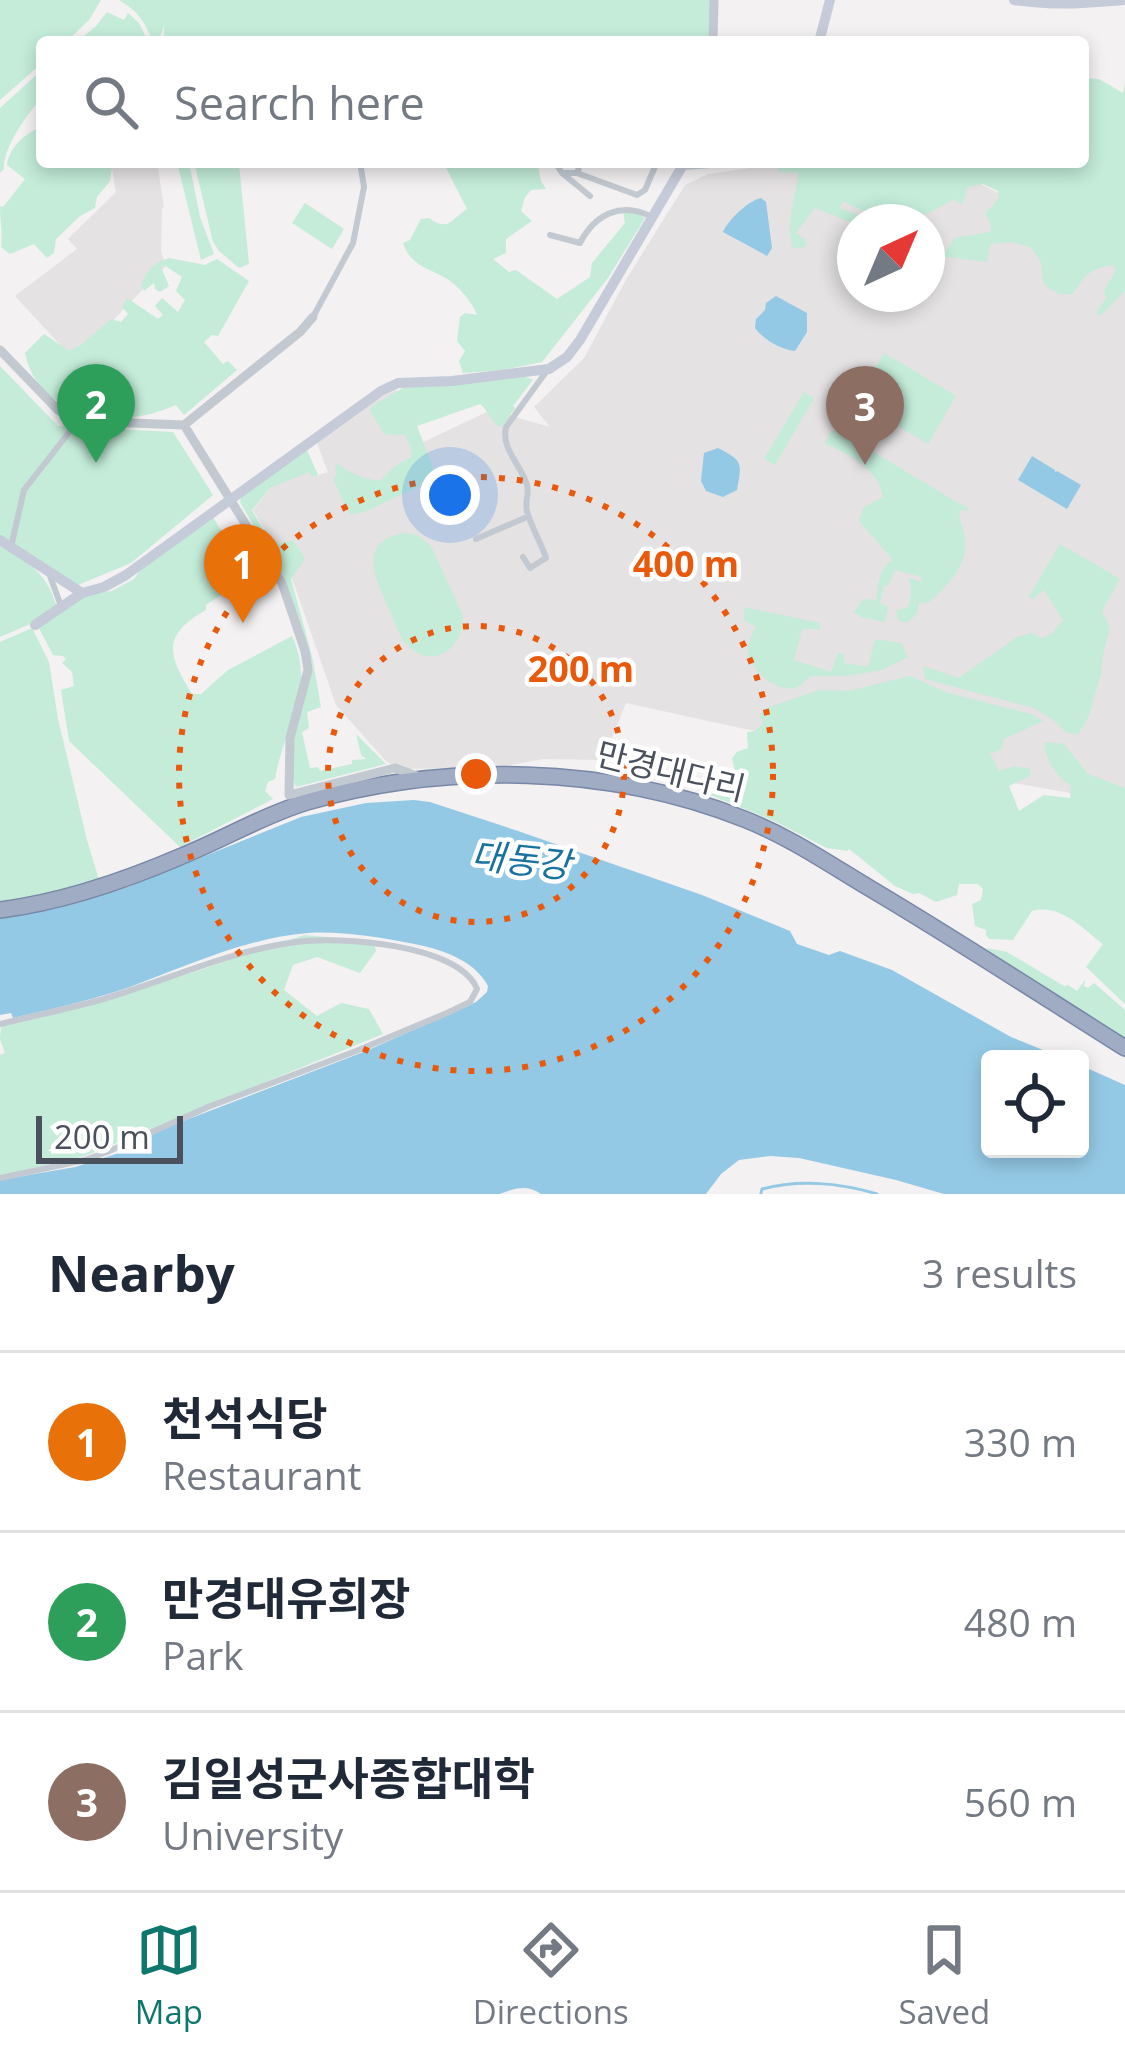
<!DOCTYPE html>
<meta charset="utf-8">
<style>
body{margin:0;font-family:"Open Sans","Noto Sans KR",sans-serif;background:#f2f2f3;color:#1f2937}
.controls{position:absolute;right:36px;bottom:36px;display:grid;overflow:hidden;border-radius:12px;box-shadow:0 6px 18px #0003}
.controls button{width:108px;height:108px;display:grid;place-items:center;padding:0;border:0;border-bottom:3px solid #e0e1e3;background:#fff;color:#1f2937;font:60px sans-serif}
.compass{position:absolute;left:837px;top:204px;width:108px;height:108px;border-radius:50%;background:#fff;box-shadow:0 6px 18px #0003;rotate:44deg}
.scale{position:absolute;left:36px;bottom:30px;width:147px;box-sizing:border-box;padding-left:12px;border:6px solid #4a515d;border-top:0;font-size:33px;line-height:42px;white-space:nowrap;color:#4a515d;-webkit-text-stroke:9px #fff;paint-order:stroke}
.you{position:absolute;left:450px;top:495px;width:42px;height:42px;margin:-30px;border:9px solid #fff;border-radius:50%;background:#1a73e8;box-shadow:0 0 0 18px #1a73e833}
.badge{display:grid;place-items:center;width:78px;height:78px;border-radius:50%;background:#0f766e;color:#fff;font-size:39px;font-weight:700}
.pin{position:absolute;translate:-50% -99px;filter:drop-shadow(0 3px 6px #0008)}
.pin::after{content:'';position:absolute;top:63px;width:42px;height:36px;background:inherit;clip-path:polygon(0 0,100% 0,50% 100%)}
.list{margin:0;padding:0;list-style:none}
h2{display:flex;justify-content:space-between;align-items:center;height:156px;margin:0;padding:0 48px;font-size:51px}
h2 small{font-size:39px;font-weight:400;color:#747a83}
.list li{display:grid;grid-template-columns:78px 1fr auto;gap:36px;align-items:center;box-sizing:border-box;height:180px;padding:0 48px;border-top:3px solid #e0e1e3}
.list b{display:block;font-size:45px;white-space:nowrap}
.list p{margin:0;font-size:39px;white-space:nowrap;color:#747a83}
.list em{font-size:39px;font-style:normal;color:#747a83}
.icon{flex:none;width:66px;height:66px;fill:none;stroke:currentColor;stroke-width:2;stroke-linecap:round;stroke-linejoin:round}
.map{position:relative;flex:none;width:1125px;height:1194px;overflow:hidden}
.search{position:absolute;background:#fff;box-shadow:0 6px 18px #0003;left:36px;right:36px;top:36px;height:132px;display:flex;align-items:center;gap:30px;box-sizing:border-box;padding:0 42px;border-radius:12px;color:#747a83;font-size:45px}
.sheet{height:696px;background:#fff}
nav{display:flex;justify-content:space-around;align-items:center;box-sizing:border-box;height:168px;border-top:3px solid #e0e1e3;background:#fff;font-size:33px;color:#747a83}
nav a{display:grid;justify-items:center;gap:6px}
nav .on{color:#0f766e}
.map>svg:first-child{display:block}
.education{fill:#e4e2e2;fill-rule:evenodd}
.green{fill:#c4ecd9}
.water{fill:#94c9e5}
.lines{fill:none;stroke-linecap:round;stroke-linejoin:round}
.stream{stroke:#94c9e5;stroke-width:3}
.trunk-casing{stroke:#7888a7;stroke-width:18}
.minor{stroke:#c3c9d1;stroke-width:6}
.tertiary{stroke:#c3c9d1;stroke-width:9}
.secondary{stroke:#c5cbd8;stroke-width:10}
.trunk{stroke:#a0acc4;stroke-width:15}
.ring{fill:none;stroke:#e8590c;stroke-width:6;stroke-dasharray:6 12}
.labels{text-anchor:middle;stroke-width:9;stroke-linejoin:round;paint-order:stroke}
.street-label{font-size:33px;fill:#4a515d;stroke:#fff}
.water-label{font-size:36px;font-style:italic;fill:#1871a1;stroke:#fff}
.centre{fill:#e8590c;stroke:#fff;stroke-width:6}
.ring-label{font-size:36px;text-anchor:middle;font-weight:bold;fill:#e8590c;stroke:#fff;stroke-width:9;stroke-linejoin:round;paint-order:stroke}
</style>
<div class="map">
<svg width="1125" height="1194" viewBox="0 0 1125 1194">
<rect width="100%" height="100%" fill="#f3f1f1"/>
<path class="education" d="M116 162H157L164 207 162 208 161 251 166 266 74 360 15 296 77 249 68 239 116 192 112 169Z
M766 162H827L836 166 971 179 1125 259V803L1014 783 969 764 745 729 626 703 603 760 543 759 495 768 398 769 385 760 336 705 292 578 253 510 270 488 309 471 313 477 328 472 317 443 379 398 396 390 419 444 491 410 550 427 534 407 584 358 627 278 685 185 708 174 758 167ZM855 222H927V294H855Z"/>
<path class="green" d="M0 0H101L89 20 66 42H42V63L0 100Z
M119 0H711V42H164V26L158 42H153C145 22 138 11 119 0Z
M107 12 124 20 128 13 139 23 148 42H77L96 26Z
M42 70V98C28 112 2 149 4 169L0 173V108Z
M1083 78 1099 79 1123 93 1125 83V291L1100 316 1096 313 1106 298 1104 290 1116 271 1113 265C1089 269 1085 275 1073 294H1060L1048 288 1043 281 1041 262 1031 247 1010 242 990 244 987 262 945 257 944 255 954 238 990 232 991 224 985 214 999 198 998 191 983 184 968 187 962 205 954 199C909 227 889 225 843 201L840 208 875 222H855V224L815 208 796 233 805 239 806 247 793 248C784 223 796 199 798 173L778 172 779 162H1083Z
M42 127V162H113L110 181 97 197 95 208 80 216 56 239 54 253 47 258 34 244 10 254 1 247C3 234 0 221 0 207L4 206 25 179 7 165C9 147 26 132 42 127Z
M177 162H189L200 217 214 254 201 260Z
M194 162 239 165 249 264 239 268 219 251 213 242Z
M443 162H533L538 166 541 181 546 189 531 190 525 197 521 211 532 221 506 239V253L493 259 509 272 516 270 557 299 590 277 592 263 625 223 623 211 634 212 645 218 608 278 542 362 503 370 463 373 459 361 465 351 457 341 460 317 465 313 477 315C472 301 456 283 442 276 425 267 410 264 403 243L410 240 421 219 429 218C449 232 450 220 467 209Z
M305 203 344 229 332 249 292 223Z
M169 258 205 265 217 259 249 281 218 336 212 335 204 342 223 364 228 361 237 370 184 415 176 405C148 416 124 424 97 408L88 415C56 406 31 385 25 353L44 334 69 351 82 344 111 319 121 322 128 314 122 307 127 298 158 319 163 315 155 306 162 298 178 312 185 300 176 291 182 277 164 265 161 267 169 286 160 292 155 289 154 283 144 291 141 286C147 270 152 264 169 258Z
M884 353 956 396 928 444 855 401Z
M0 366 58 426 173 432 213 495 131 563 78 585 0 537Z
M526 377 533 380 513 406 515 408 502 427C490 423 489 411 480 404L417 426 437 478 364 512 350 515 333 479 337 475 335 466 337 463C347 473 365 479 380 481L395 466 411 457V447L405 435 384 434 371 412V407L406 386Z
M804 392 814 398 775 465 764 459Z
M831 431H838L852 439 970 510H959C959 521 965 531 965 541 967 568 946 587 928 603L919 602 917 614 907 623 899 621 896 611 908 607 911 594 909 578 921 582 922 577 895 570 888 586H884L880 603 888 607 885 622 861 617 854 612 864 599 876 600C879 584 878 568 893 560L859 521 863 508 883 497C880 470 848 454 825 443Z
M307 450 318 475 312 477 309 472 270 488 252 510 272 545 293 540 305 559 291 579 312 656 321 707 307 712 309 728 302 732 310 768 318 767 320 771 352 764V760L366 759 361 755 356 734 386 764 296 787 292 777 293 736 310 658 287 583 240 502 242 495Z
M213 517 249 576 206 605V610C162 635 167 654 192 694H201L228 670 292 636C317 690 284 726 275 779L268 782 265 791 273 799 180 847 69 741 61 690 74 686 72 672 62 663 66 659 63 656 53 655 39 628 88 594 112 591 134 579 145 564Z
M404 533 417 535 431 546 463 616C464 643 439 669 413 650 400 641 395 622 389 609 376 579 356 542 404 533Z
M0 544C30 565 45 570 57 607L35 622 0 637Z
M1060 544 1120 579 1102 611 1110 627 1102 659 1101 674 1088 718 1078 734 1067 733 1053 720 1034 708 925 679 923 666 959 678 1017 637 1032 633 1041 638 1052 634 1063 620 1044 590 1032 599 1029 596Z
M744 607 820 623V629H802L794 660 831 672 838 653 844 654V663L868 667 875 640C883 639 892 643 901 643L908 657 882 670 846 676H811C807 679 800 687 795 688 775 693 744 666 748 645 749 639 753 633 756 627L744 620Z
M32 628 49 662 58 719 87 840 100 883 25 902 0 903V642Z
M910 676 945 692 1031 714 1043 721 1004 739 1001 750 990 753 999 771 1014 766 1030 769V776L1009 786 1019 811 1044 795 1070 798 1071 786C1057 777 1044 759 1045 742L1064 744 1088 774 1125 788V1004L1086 967 1103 944C1082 928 1060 903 1032 911L1013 940 989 939 986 935V930L975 926 972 904 981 900 983 889 978 884H959L957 895 936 902 919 893 913 894 895 886 849 849 847 851 827 848 772 820 710 795 737 781 732 758 737 752 748 748 747 732 755 731 764 723 759 716 766 708 820 690 849 691Z
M304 935 373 941 376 951 360 973 317 957 293 965 284 990 317 1016 341 1003 369 1009 383 1034 85 1156 0 1176V1055L5 1053 0 1039 1 1027 191 973Z
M987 948 1007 952 1064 986 1068 985 1077 991 1085 980 1084 986 1088 988 1094 983 1125 1010V1041L990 956Z"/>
<path class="water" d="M761 198 766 202 772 248 767 256 723 232C729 219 748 201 761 198Z
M776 296 807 313V332L795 351C781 350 763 339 755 328L756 319 765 310 766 303Z
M718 448C743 461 742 462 737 490L723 497 706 491 701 481 704 453Z
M1032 456 1055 470V472L1057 471 1081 485 1067 509 1018 480Z
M414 800 430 802 518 831 702 895 790 931 797 944 829 955 840 951 892 970 1011 1037 1065 1059H990V1149H1080V1065L1125 1085V1194H944L896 1180 799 1158 770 1156 739 1160 721 1174 706 1194H541C527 1184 515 1188 500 1194H0V1180L75 1167 119 1153 165 1128 366 1051 476 1002 487 992 488 986C474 959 438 948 409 943 377 937 341 931 308 933 246 938 187 966 130 987 92 1000 52 1009 13 1018L11 1013 0 1015V914L128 887 301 817 366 803Z"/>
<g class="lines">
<path class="stream" d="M761 1193 762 1189C799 1179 841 1183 877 1194"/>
<g class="trunk-casing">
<path id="trunk" d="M0 910C63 902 124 881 182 856 224 839 264 815 307 802 447 762 609 765 744 819 790 837 829 864 871 889 957 940 1041 995 1125 1048"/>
</g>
<path class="minor" d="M555 162 562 173H577L581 162
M562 173 590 196
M577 173 637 195 645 190 657 162
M550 235 580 243C595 214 621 201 652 217
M313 317 353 243 364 187 360 162
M476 539 527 517
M11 547 24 490 78 421
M523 557 530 568 546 558C541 542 531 527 527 511 524 500 531 493 526 482 519 463 501 448 506 427L546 372
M50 576 61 606
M0 1024C33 1016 67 1009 100 1000 166 981 228 951 296 942 339 936 459 944 477 989L470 1002 447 1013 356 1051 208 1107 107 1152 85 1160 0 1178"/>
<path class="tertiary" d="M713 42 714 0
M0 350 58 410 78 421 184 425 300 332 313 317
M184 425 282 583 305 651 308 670 290 738 289 795 395 768 419 777"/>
<path class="secondary" d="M1014 0C1051 6 1086 3 1123 0
M819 42 830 0
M0 540 82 593
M35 625 82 593 104 587 126 575 381 391 398 383 452 381 549 369 567 357 580 340 683 165 726 162"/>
<use href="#trunk" class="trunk"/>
</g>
<g class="ring">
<circle cx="476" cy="774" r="148"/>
<circle cx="476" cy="774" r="297"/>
</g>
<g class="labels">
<g class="street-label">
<text transform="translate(671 771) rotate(14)" y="12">만경대다리</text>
</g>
<g class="water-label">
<text transform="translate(521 860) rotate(6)" y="13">대동강</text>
</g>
</g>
<circle cx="476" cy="774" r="18" class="centre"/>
<g class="ring-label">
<text x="686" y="577">400 m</text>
<text x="581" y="682">200 m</text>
</g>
</svg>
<div class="controls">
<button><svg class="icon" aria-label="locate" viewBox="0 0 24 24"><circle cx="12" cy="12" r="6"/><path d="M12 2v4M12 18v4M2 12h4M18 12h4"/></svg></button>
</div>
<svg class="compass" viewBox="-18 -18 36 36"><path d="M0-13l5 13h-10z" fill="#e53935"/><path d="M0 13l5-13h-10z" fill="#747a83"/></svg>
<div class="scale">200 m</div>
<div class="you"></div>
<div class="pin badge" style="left:243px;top:623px;background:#e8710a">1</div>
<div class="pin badge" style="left:96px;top:463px;background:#2e9e5b">2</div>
<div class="pin badge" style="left:865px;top:465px;background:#8d6e63">3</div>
<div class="search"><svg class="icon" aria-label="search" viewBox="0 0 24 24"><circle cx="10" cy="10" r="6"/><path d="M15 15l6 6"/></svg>Search here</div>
</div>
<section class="sheet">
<h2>Nearby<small>3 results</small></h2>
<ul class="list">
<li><span class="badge" style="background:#e8710a">1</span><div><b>천석식당</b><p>Restaurant</p></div><em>330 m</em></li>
<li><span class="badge" style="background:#2e9e5b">2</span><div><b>만경대유희장</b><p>Park</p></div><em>480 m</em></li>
<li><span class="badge" style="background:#8d6e63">3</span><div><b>김일성군사종합대학</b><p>University</p></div><em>560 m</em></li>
</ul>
</section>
<nav>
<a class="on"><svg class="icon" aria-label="map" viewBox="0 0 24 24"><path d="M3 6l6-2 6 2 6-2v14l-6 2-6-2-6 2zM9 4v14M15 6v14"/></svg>Map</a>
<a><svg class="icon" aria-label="directions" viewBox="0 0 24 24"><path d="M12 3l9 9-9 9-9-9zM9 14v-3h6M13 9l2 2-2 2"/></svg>Directions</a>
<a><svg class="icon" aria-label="saved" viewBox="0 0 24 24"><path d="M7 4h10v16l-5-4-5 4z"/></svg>Saved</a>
</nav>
